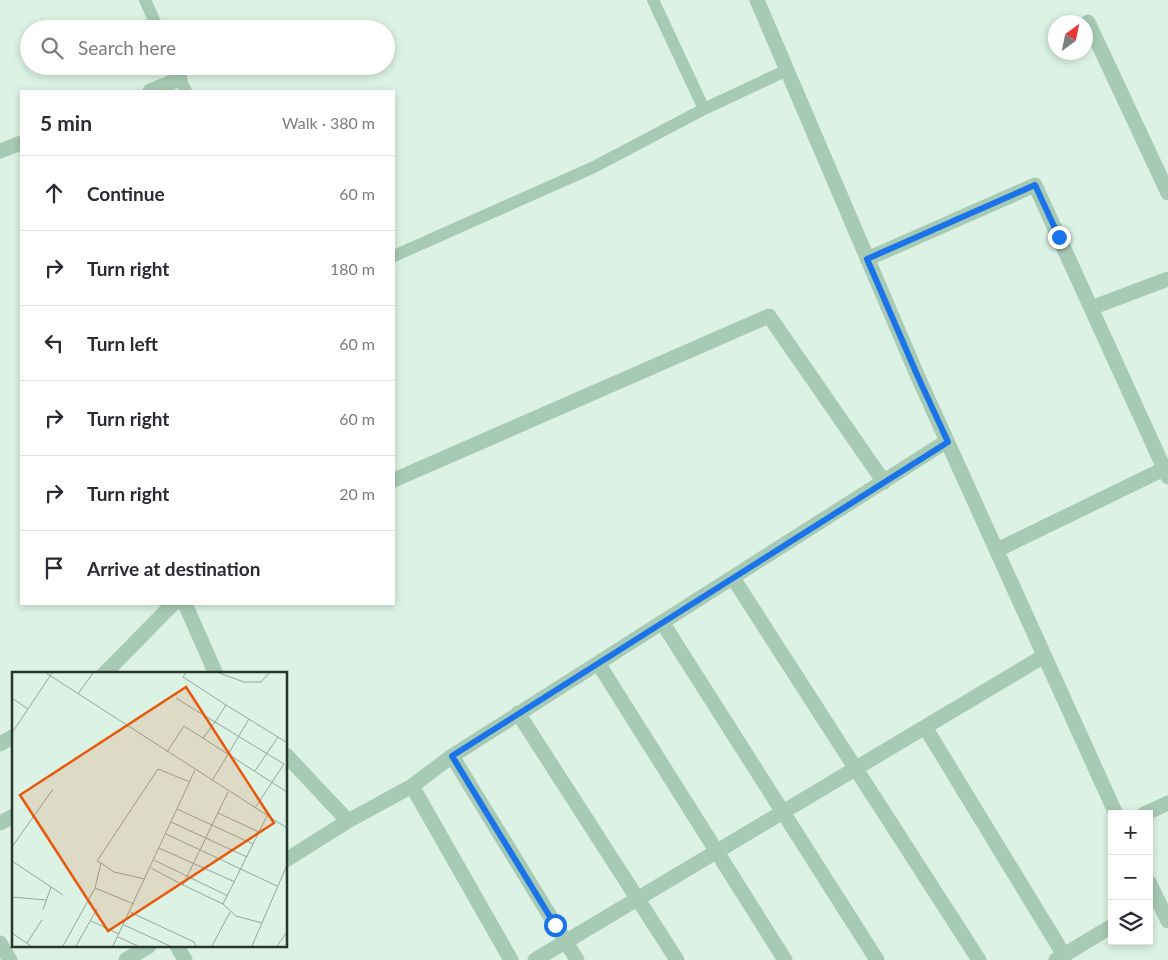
<!DOCTYPE html>
<meta charset="utf-8">
<style>
body{margin:0;font-family:Lato,sans-serif;background:#f2f2f3;color:#2b2b33}
.controls{position:absolute;right:15px;bottom:15px;display:grid;overflow:hidden;border-radius:0px;box-shadow:0 2px 8px #0003}
.controls button{width:45px;height:45px;display:grid;place-items:center;padding:0;border:0;border-bottom:1px solid #e1e1e2;background:#fff;color:#2b2b33;font:25px sans-serif}
.compass{position:absolute;left:1048px;top:15px;width:45px;height:45px;border-radius:50%;background:#fff;box-shadow:0 2px 8px #0003;rotate:33deg}
.stop{position:absolute;width:15px;height:15px;margin:-11px;border:4px solid #1a73e8;border-radius:50%;background:#fff}
.stop.end{background:#1a73e8;border-color:#fff;box-shadow:0 1px 5px #0008}
.list{margin:0;padding:0;list-style:none}
h2{display:flex;justify-content:space-between;align-items:center;height:65px;margin:0;padding:0 20px;font-size:21px}
h2 small{font-size:16px;font-weight:400;color:#7c7c81}
.list li{display:grid;grid-template-columns:32px 1fr auto;gap:15px;align-items:center;box-sizing:border-box;height:75px;padding:0 20px;border-top:1px solid #e1e1e2}
.list b{display:block;font-size:19px;white-space:nowrap}
.list em{font-size:16px;font-style:normal;color:#7c7c81}
.icon{flex:none;width:28px;height:28px;fill:none;stroke:currentColor;stroke-width:2;stroke-linecap:round;stroke-linejoin:round}
.map{position:relative;flex:none;width:1168px;height:960px;overflow:hidden}
.search{position:absolute;background:#fff;box-shadow:0 2px 8px #0003;left:20px;top:20px;width:375px;height:55px;display:flex;align-items:center;gap:12px;box-sizing:border-box;padding:0 18px;border-radius:28px;color:#7c7c81;font-size:19px}
.panel{position:absolute;background:#fff;box-shadow:0 2px 8px #0003;left:20px;top:90px;width:375px;height:515px;border-radius:0px}
.map>svg:first-child{display:block}
.lines{fill:none;stroke-linecap:round;stroke-linejoin:round}
.lane{stroke:#a7cab4;stroke-width:12}
.street{stroke:#a7cab4;stroke-width:15}
.route{stroke:#1a73e8;stroke-width:6}
.inset-road{fill:none;stroke:#93a79b;stroke-width:1}
.view{fill:#e8590c;fill-opacity:0.15;stroke:#e8590c;stroke-width:2.5}
.inset-edge{fill:none;stroke:#27362b;stroke-width:2.5}
</style>
<div class="map">
<svg width="1168" height="960" viewBox="0 0 1168 960">
<rect width="100%" height="100%" fill="#dbf2e5"/>
<g class="lines">
<path class="lane" d="M145 0 158 29
M653 0 704 109
M174 66 186 91
M394 256 594 167 704 109 787 70"/>
<path class="street" d="M757 0 918 377 1116 814
M1088 22 1168 193
M150 91 180 79
M0 151 21 143
M867 259 1035 185 1168 477
M1091 308 1168 279
M394 480 769 316 884 482
M997 550 1168 467
M733 578 979 960
M185 604 216 674
M662 622 877 960
M598 663 785 960
M104 674 173 604
M518 713 677 960
M925 727 1064 955
M0 744 14 736
M286 755 348 821
M452 756 577 960
M412 786 511 960
M1144 814 1168 803
M0 823 14 816
M286 860 348 821 412 786 452 756 947 441
M1149 882 1168 921
M0 943 10 960
M177 946 185 960
M126 960 149 946
M535 960 1044 656
M1056 960 1112 926"/>
</g>
<g class="lines">
<path class="route" d="M555 925 452 756 948 442 918 377 867 259 1035 185 1059 237"/>
</g>
<g transform="translate(12 672)">
<rect width="275" height="275" fill="#dbf2e5"/>
<path class="inset-road" d="M34 1 275 156M174 1 171 5 214 33M207 1 232 10H249L257 1M66 22 81 1M0 26 16 37M164 26 203 50 191 66M0 61 40 1M155 80 172 54 275 120M243 99 266 65M200 109 237 47M243 136 272 92 203 50 214 33 274 70M165 137 241 172M206 141 247 160M159 150 235 185M154 162 265 214M0 175 41 117M147 176 223 210M142 188 216 224M0 189 51 223M89 191 85 189 146 97 178 110M139 196 171 213 216 120M171 213 211 232 255 144M83 216 122 232M0 225 34 228M211 232 224 244 250 251M31 238 39 215M118 240 182 270 184 274M79 249 107 262M112 253 158 274M0 261 19 274M106 265 126 274M15 271 30 248M51 274 83 216 89 191 102 200 133 207M64 274 85 237M101 274 183 98M200 274 218 240M240 274 275 193M265 274 275 260"/>
<path class="view" d="M174 15 262 151 96 259 8 123Z"/>
<rect width="275" height="275" class="inset-edge"/>
</g>
</svg>
<div class="controls">
<button>+</button>
<button>−</button>
<button><svg class="icon" aria-label="layers" viewBox="0 0 24 24"><path d="M12 4l9 5-9 5-9-5zM3 14l9 5 9-5"/></svg></button>
</div>
<svg class="compass" viewBox="-18 -18 36 36"><path d="M0-13l5 13h-10z" fill="#e53935"/><path d="M0 13l5-13h-10z" fill="#7c7c81"/></svg>
<div class="stop" style="left:555px;top:925px"></div>
<div class="stop end" style="left:1059px;top:237px"></div>
<div class="search"><svg class="icon" aria-label="search" viewBox="0 0 24 24"><circle cx="10" cy="10" r="6"/><path d="M15 15l6 6"/></svg>Search here</div>
<section class="panel">
<h2>5 min<small>Walk · 380 m</small></h2>
<ul class="list">
<li><svg class="icon" aria-label="ahead" viewBox="0 0 24 24"><path d="M12 20V5M6 11l6-6 6 6"/></svg><div><b>Continue</b></div><em>60 m</em></li>
<li><svg class="icon" aria-label="right" viewBox="0 0 24 24"><path d="M7 20v-9h11M14 6l5 5-5 5"/></svg><div><b>Turn right</b></div><em>180 m</em></li>
<li><svg class="icon" aria-label="left" viewBox="0 0 24 24"><path d="M17 20v-9H6M10 6l-5 5 5 5"/></svg><div><b>Turn left</b></div><em>60 m</em></li>
<li><svg class="icon" aria-label="right" viewBox="0 0 24 24"><path d="M7 20v-9h11M14 6l5 5-5 5"/></svg><div><b>Turn right</b></div><em>60 m</em></li>
<li><svg class="icon" aria-label="right" viewBox="0 0 24 24"><path d="M7 20v-9h11M14 6l5 5-5 5"/></svg><div><b>Turn right</b></div><em>20 m</em></li>
<li><svg class="icon" aria-label="arrive" viewBox="0 0 24 24"><path d="M6 21V4h12l-3 4 3 4H6"/></svg><div><b>Arrive at destination</b></div></li>
</ul>
</section>
</div>
